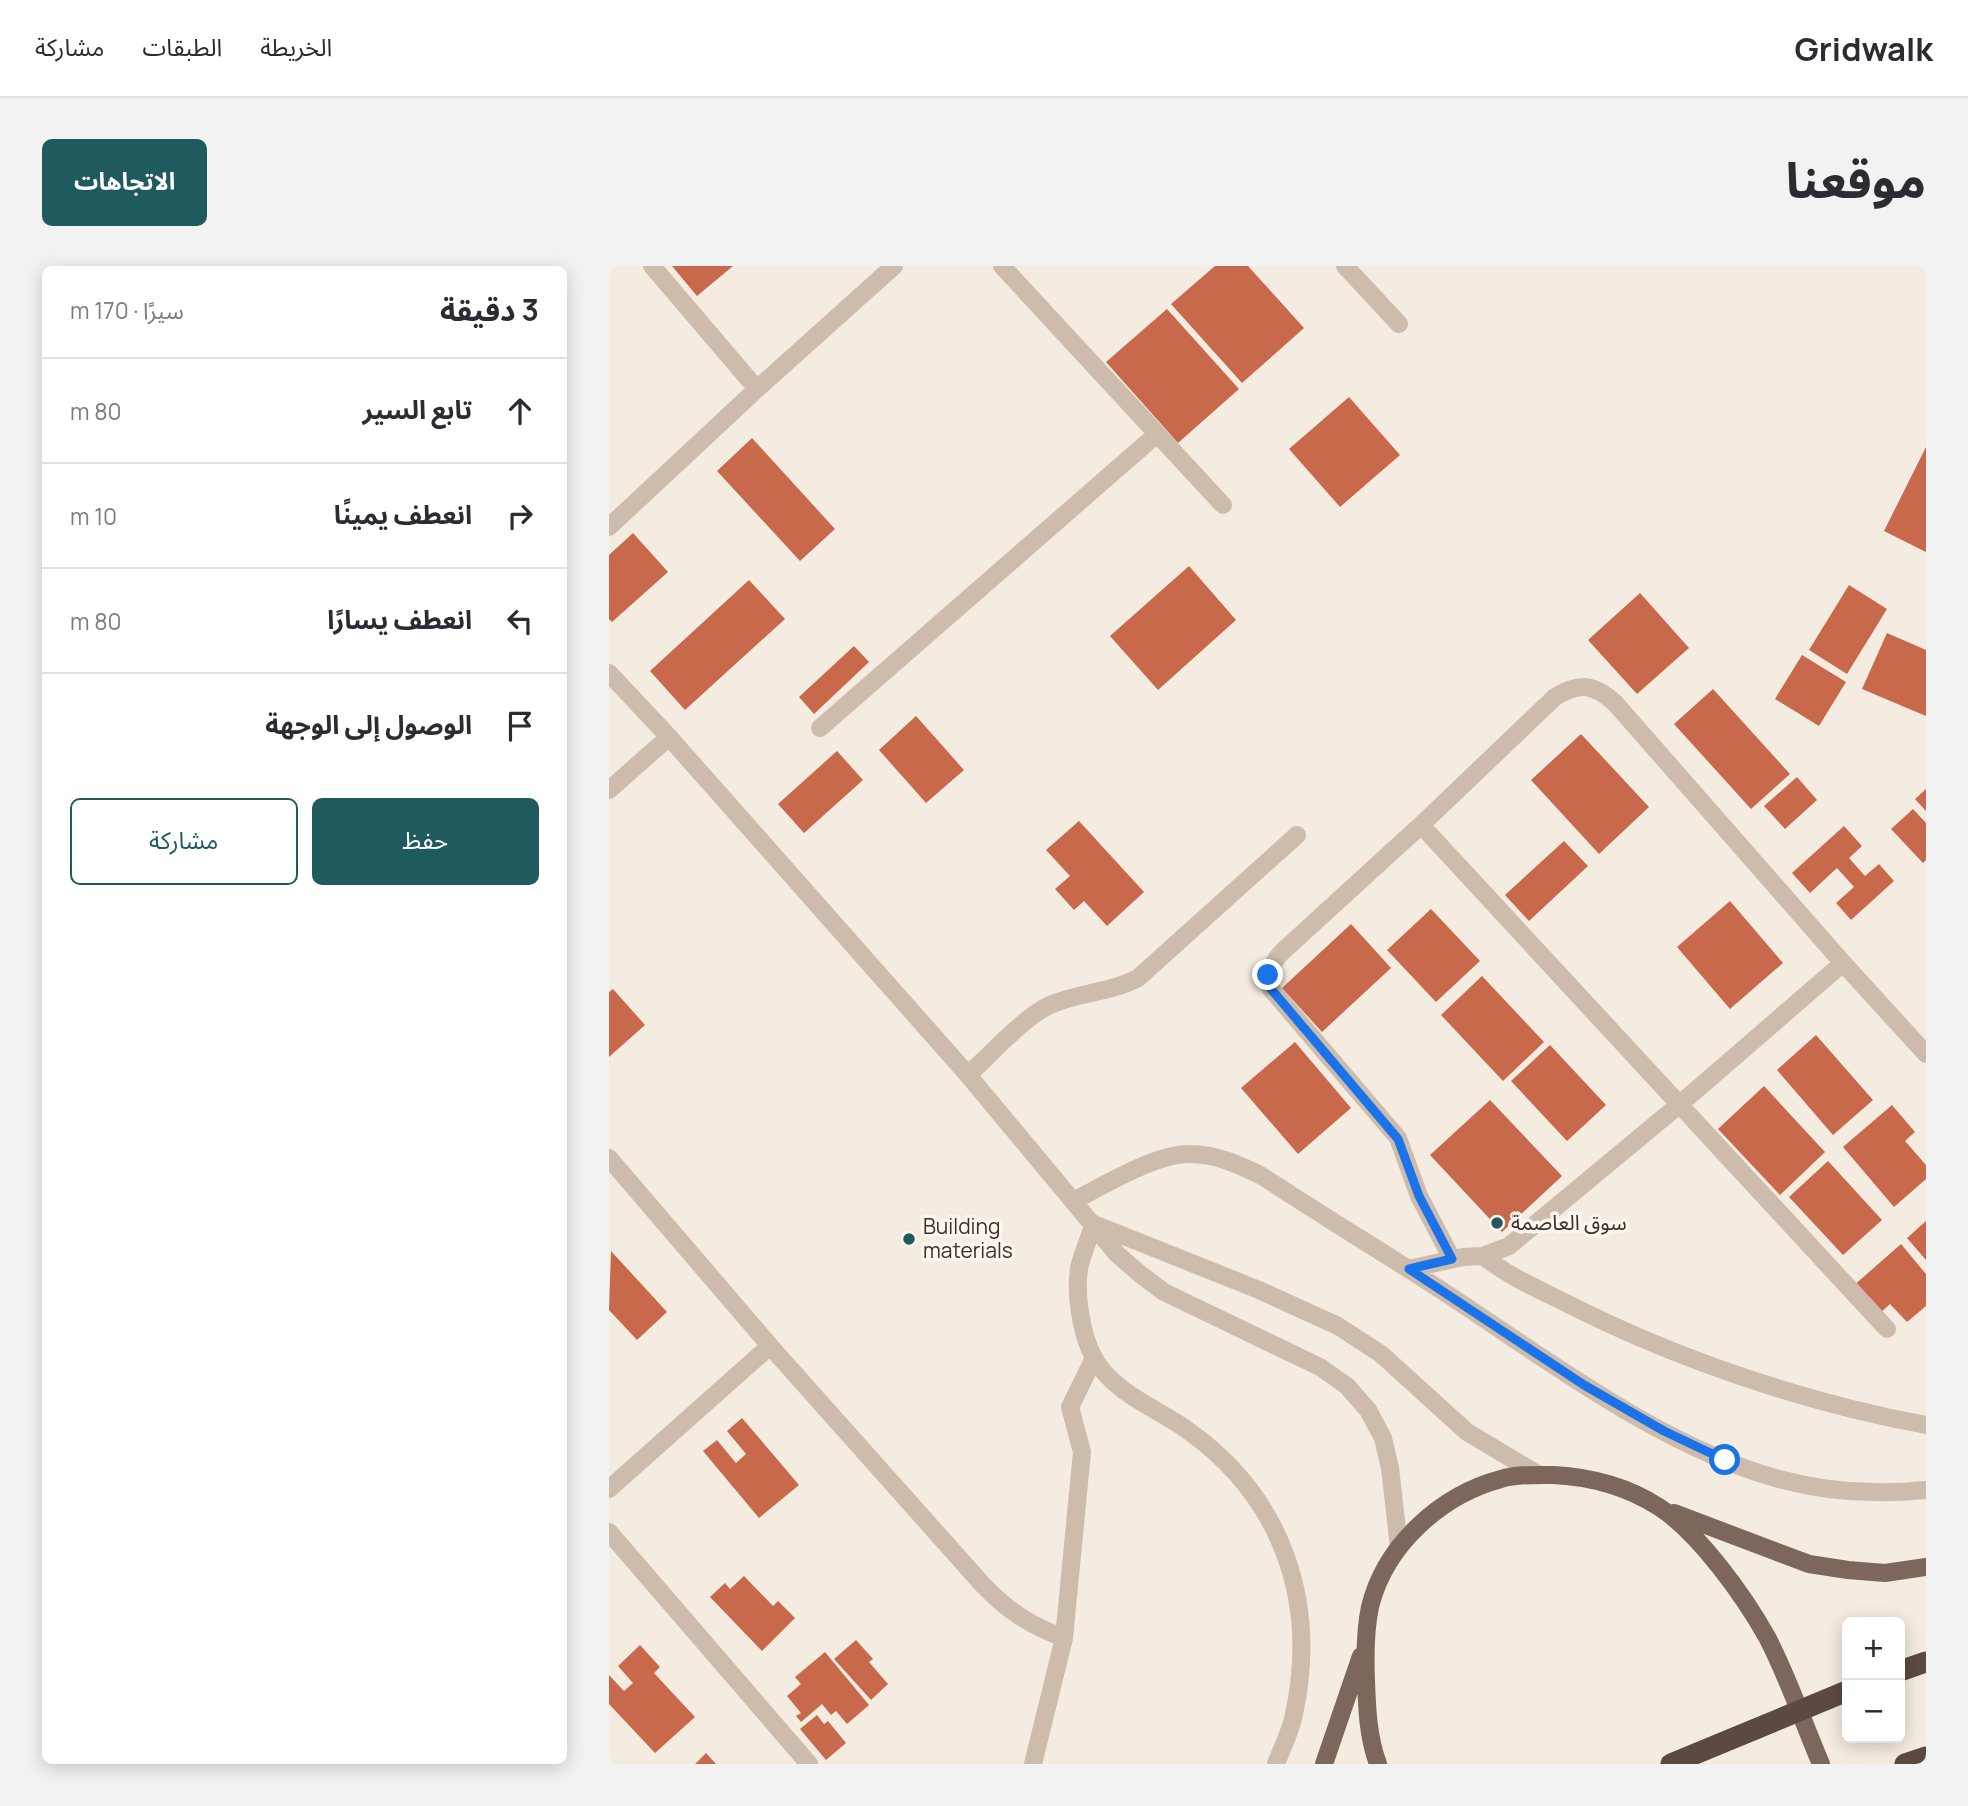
<!DOCTYPE html>
<html lang="ar">
<meta charset="utf-8">
<style>
body{margin:0;font-family:Manrope,"Noto Sans Arabic",sans-serif;background:#f2f2f3;color:#2b2b33;direction:rtl}
.controls{position:absolute;right:21px;bottom:21px;display:grid;overflow:hidden;border-radius:10px;box-shadow:0 4px 18px #0003}
.controls button{width:63px;height:63px;display:grid;place-items:center;padding:0;border:0;border-bottom:2px solid #e1e1e2;background:#fff;color:#2b2b33;font:35px sans-serif}
.stop{position:absolute;width:21px;height:21px;margin:-16px;border:5px solid #1a73e8;border-radius:50%;background:#fff}
.stop.end{background:#1a73e8;border-color:#fff;box-shadow:0 2px 7px #0008}
.list{margin:0;padding:0;list-style:none}
h2{display:flex;justify-content:space-between;align-items:center;height:91px;margin:0;padding:0 28px;font-size:30px}
h2 small{font-size:23px;font-weight:400;color:#7c7c81}
.list li{display:grid;grid-template-columns:46px 1fr auto;gap:21px;align-items:center;box-sizing:border-box;height:105px;padding:0 28px;border-top:2px solid #e1e1e2}
.list b{display:block;font-size:26px;white-space:nowrap}
.list em{font-size:23px;font-style:normal;color:#7c7c81}
.actions{display:flex;gap:14px;padding:21px 28px}
.actions a{flex:1;padding:16px 0;border:2px solid #1f5a5e;border-radius:10px;text-align:center;font-size:24px;color:#1f5a5e}
.actions .main{background:#1f5a5e;color:#fff}
.icon{flex:none;width:38px;height:38px;fill:none;stroke:currentColor;stroke-width:2;stroke-linecap:round;stroke-linejoin:round}
.map{position:relative;flex:none;width:1317px;height:1498px;overflow:hidden;direction:ltr;border-radius:10px}
header{display:flex;align-items:center;gap:42px;box-sizing:border-box;height:98px;padding:0 35px;background:#fff;border-bottom:2px solid #e1e1e2}
header strong{font-size:33px}
nav{display:flex;gap:38px;margin-inline-start:auto;font-size:24px}
.intro{display:flex;align-items:center;justify-content:space-between;box-sizing:border-box;height:168px;padding:0 42px}
h1{margin:0;font-size:49px}
.button{padding:18px 32px;border-radius:10px;background:#1f5a5e;color:#fff;font-size:24px;font-weight:700}
main{display:flex;gap:42px;padding:0 42px}
aside{flex:1;background:#fff;border-radius:10px;box-shadow:0 4px 18px #0003}
.map>svg:first-child{display:block}
.building{fill:#c8694b}
.lines{fill:none;stroke-linecap:round;stroke-linejoin:round}
.minor{stroke:#cdbbac;stroke-width:18}
.major{stroke:#7d675c;stroke-width:18}
.highway{stroke:#5c4a42;stroke-width:21}
.highway-bridge{stroke:#5c4a42;stroke-width:21}
.route{stroke:#1a73e8;stroke-width:9}
.poi-dot{fill:#1f5a5e;stroke:#fbf5ee;stroke-width:2.5}
.labels{text-anchor:middle;stroke-width:7;stroke-linejoin:round;paint-order:stroke}
.poi-label{font-size:21px;fill:#3b302b;stroke:#fbf5ee;text-anchor:start}
</style>
<header>
<strong>Gridwalk</strong>
<nav><a>الخريطة</a><a>الطبقات</a><a>مشاركة</a></nav>
</header>
<div class="intro"><h1>موقعنا</h1><a class="button">الاتجاهات</a></div>
<main>
<div class="map">
<svg width="1317" height="1498" viewBox="0 0 1317 1498">
<rect width="100%" height="100%" fill="#f4ebe1"/>
<path class="building" d="M63 0H124L88 30Z
M606 0H639L695 62 633 117 562 38Z
M558 43 630 123 569 177 497 96Z
M740 131 791 189 731 241 680 183Z
M143 172 226 263 191 295 108 205Z
M1317 181V286L1275 265Z
M24 267 59 306 3 356 0 353V289Z
M580 300 627 354 549 424 501 370Z
M140 314 176 353 76 444 41 405Z
M1240 319 1278 343 1238 408 1200 384Z
M1031 327 1080 382 1028 428 979 374Z
M1278 367 1317 384V450L1253 423Z
M245 380 260 396 205 448 190 431Z
M1193 389 1237 416 1210 460 1166 433Z
M1104 423 1181 508 1142 543 1065 458Z
M307 450 355 504 317 537 270 484Z
M972 468 1040 541 990 588 922 514Z
M228 485 254 514 195 567 169 538Z
M1188 511 1208 534 1176 563 1155 540Z
M1317 523V545L1306 533Z
M1304 543 1317 557V594L1314 597 1282 563Z
M470 555 535 626 498 660 475 635 465 644 446 623 461 610 437 584Z
M1235 560 1253 580 1240 592 1256 610 1270 598 1285 615 1242 654 1227 637 1245 621 1228 602 1201 627 1183 607Z
M955 575 979 600 920 655 896 629Z
M1121 635 1174 697 1121 743 1068 681Z
M822 643 871 695 827 736 778 684Z
M742 658 782 702 713 766 673 722Z
M873 710 935 776 894 815 832 749Z
M4 723 36 759 0 791V726Z
M1207 769 1264 834 1224 869 1168 804Z
M686 776 742 842 689 888 632 822Z
M941 779 997 839 958 875 902 815Z
M1155 820 1216 886 1171 929 1109 863Z
M881 834 953 910 893 966 821 889Z
M1283 839 1306 866 1296 875 1317 899V913L1285 941 1234 881Z
M1219 895 1273 954 1234 989 1180 931Z
M1317 955V994L1298 972Z
M1292 978 1317 1008V1040L1298 1056 1281 1038 1269 1049 1243 1021Z
M2 985 58 1046 28 1074 0 1044Z
M133 1152 190 1219 150 1252 94 1185 108 1174 127 1197 137 1188 118 1165Z
M135 1310 164 1340 169 1335 186 1352 153 1385 101 1331 116 1317 121 1323Z
M247 1374 264 1393 260 1396 279 1418 262 1434 225 1393Z
M31 1379 51 1401 45 1407 86 1451 46 1487 0 1438V1409L15 1425 24 1417 9 1400Z
M216 1386 260 1439 238 1458 227 1445 222 1449 213 1438 192 1456 187 1450 192 1447 178 1430 192 1418 186 1411Z
M208 1449 215 1458 219 1455 237 1477 217 1494 191 1463Z
M97 1487 107 1498H86Z"/>
<g class="lines">
<path class="minor" d="M43 0 148 123
M393 0 614 239
M736 0 790 58
M0 261 148 123 285 0
M0 407 60 471 359 809 508 988 531 1008 555 1026 711 1101 738 1120 759 1144 774 1172 781 1202 790 1281
M211 462 548 168
M0 524 60 471
M812 559 1278 1063
M359 809C381 789 416 750 441 739 470 726 501 727 529 712L688 569
M0 892 161 1080 374 1319C400 1346 421 1359 455 1372
M466 934C496 919 548 887 581 888 607 888 631 899 653 910 715 951 779 989 841 1030 940 1095 1055 1182 1170 1213 1217 1226 1268 1229 1317 1224
M485 958C480 971 475 985 471 998 465 1025 472 1068 485 1092 506 1129 549 1142 581 1166 674 1233 709 1337 685 1448 682 1465 673 1482 667 1498
M485 958 650 1024 729 1060 772 1088 858 1166 930 1209
M874 990C899 1010 929 1023 957 1037 1067 1093 1197 1137 1317 1159
M843 993 810 930 789 872 662 723C659 706 662 698 673 686L812 559 946 431C971 416 985 418 1006 437L1234 697 1317 788
M800 1003 854 991 874 990 900 980 1071 838 1234 697
M0 1223 161 1080
M0 1266 200 1498
M424 1498 455 1372 473 1186 461 1141 485 1092"/>
<path class="major" d="M1065 1247 1200 1298 1239 1304 1276 1307 1317 1301
M715 1498 752 1390
M769 1498C759 1471 758 1443 757 1415 756 1390 756 1364 761 1341 776 1279 832 1229 892 1213 908 1208 928 1209 945 1209 982 1211 1019 1221 1050 1241 1090 1267 1135 1330 1158 1371 1179 1411 1194 1456 1212 1498"/>
<path class="highway" d="M1291 1405 1317 1396
M1296 1498 1317 1491"/>
<path class="highway-bridge" d="M1062 1498 1238 1425"/>
</g>
<g class="lines">
<path class="route" d="M659 709 662 723 789 873 810 930 843 993 800 1003 975 1119 1055 1165 1116 1194"/>
</g>
<g class="poi-dot">
<circle cx="888" cy="957" r="7"/>
<circle cx="300" cy="973" r="7"/>
</g>
<g class="labels">
<g class="poi-label">
<text x="902" y="964">سوق العاصمة</text>
<text x="314" y="968">Building<tspan x="314" dy="24">materials</tspan></text>
</g>
</g>
</svg>
<div class="controls">
<button>+</button>
<button>−</button>
</div>
<div class="stop" style="left:1116px;top:1194px"></div>
<div class="stop end" style="left:659px;top:709px"></div>
</div>
<aside>
<h2>3 دقيقة<small>سيرًا · 170 m</small></h2>
<ul class="list">
<li><svg class="icon" aria-label="ahead" viewBox="0 0 24 24"><path d="M12 20V5M6 11l6-6 6 6"/></svg><div><b>تابع السير</b></div><em>80 m</em></li>
<li><svg class="icon" aria-label="right" viewBox="0 0 24 24"><path d="M7 20v-9h11M14 6l5 5-5 5"/></svg><div><b>انعطف يمينًا</b></div><em>10 m</em></li>
<li><svg class="icon" aria-label="left" viewBox="0 0 24 24"><path d="M17 20v-9H6M10 6l-5 5 5 5"/></svg><div><b>انعطف يسارًا</b></div><em>80 m</em></li>
<li><svg class="icon" aria-label="arrive" viewBox="0 0 24 24"><path d="M6 21V4h12l-3 4 3 4H6"/></svg><div><b>الوصول إلى الوجهة</b></div></li>
</ul>
<div class="actions"><a class="main">حفظ</a><a>مشاركة</a></div>
</aside>
</main>
